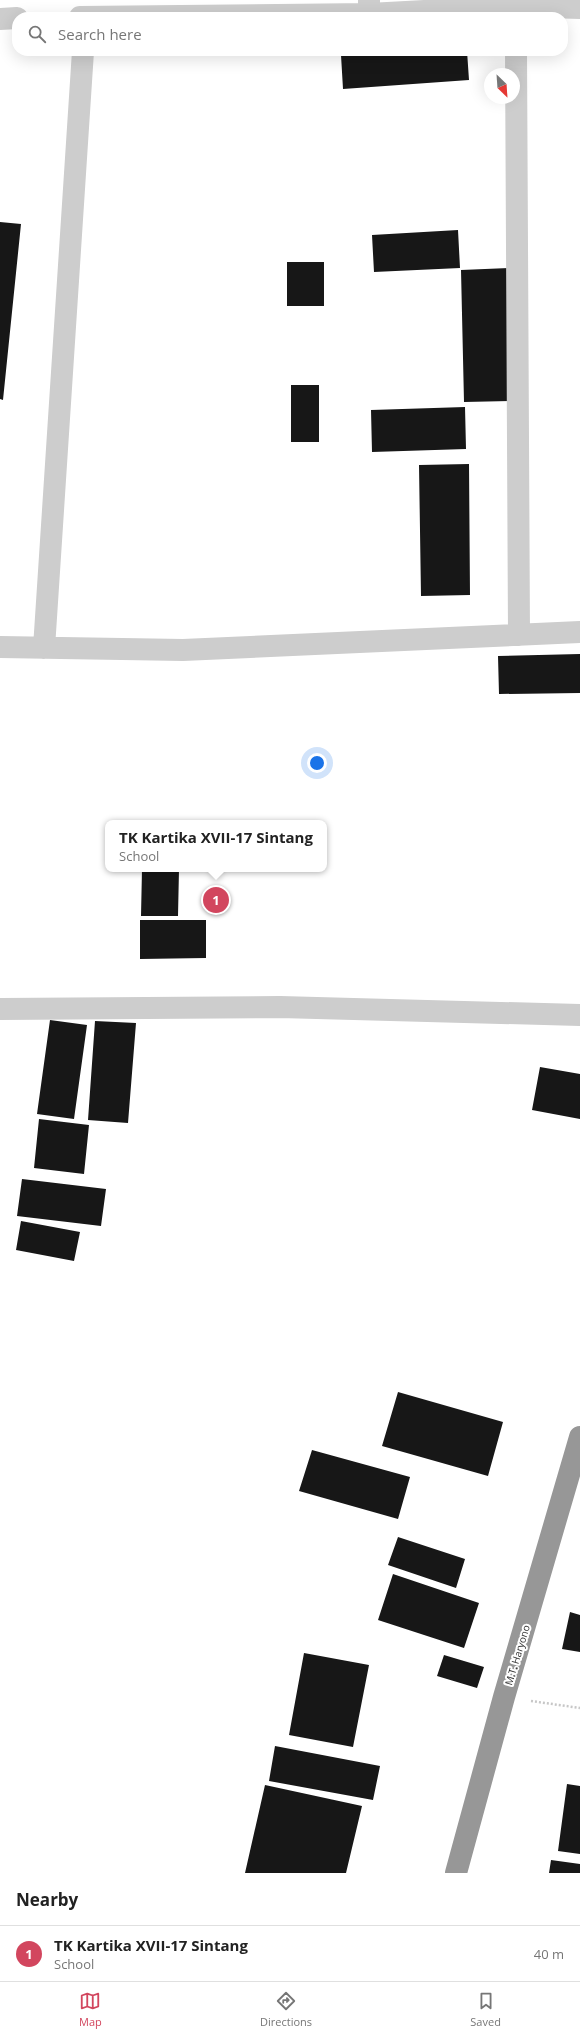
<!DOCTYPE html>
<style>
body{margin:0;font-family:"Open Sans",sans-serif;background:#f2f2f2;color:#222}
.compass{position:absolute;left:484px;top:68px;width:36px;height:36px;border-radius:50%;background:#fff;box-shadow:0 4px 16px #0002;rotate:155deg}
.you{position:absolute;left:317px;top:763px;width:14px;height:14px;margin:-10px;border:3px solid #fff;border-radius:50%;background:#1a73e8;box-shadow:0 0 0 6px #1a73e833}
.badge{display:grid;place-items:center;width:26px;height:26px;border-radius:50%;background:#d2465e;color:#fff;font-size:13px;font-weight:700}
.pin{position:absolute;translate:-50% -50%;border:2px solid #fff;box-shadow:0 1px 4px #0006}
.popup{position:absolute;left:105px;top:820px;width:222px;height:52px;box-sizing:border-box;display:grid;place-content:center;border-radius:8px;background:#fff;filter:drop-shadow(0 1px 3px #0005);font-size:13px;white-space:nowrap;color:#767676}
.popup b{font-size:15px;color:#222}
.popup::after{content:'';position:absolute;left:50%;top:100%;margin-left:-8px;border:8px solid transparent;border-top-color:#fff}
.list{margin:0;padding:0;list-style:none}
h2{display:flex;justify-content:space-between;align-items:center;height:52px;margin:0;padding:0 16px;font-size:17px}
h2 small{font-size:13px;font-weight:400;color:#767676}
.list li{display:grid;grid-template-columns:26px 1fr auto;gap:12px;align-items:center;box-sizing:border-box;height:56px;padding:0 16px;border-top:1px solid #e0e0e0}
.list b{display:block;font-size:15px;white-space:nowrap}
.list p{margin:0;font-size:13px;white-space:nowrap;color:#767676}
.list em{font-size:13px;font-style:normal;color:#767676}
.icon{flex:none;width:22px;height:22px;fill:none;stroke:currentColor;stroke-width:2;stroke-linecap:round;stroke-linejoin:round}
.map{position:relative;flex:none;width:580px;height:1873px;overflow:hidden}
.search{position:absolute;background:#fff;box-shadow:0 4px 16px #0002;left:12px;right:12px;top:12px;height:44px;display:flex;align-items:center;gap:10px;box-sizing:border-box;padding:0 14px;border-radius:16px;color:#767676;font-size:15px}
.sheet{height:108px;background:#fff}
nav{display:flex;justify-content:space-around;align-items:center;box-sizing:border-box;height:56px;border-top:1px solid #e0e0e0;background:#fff;font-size:11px;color:#767676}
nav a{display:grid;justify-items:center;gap:2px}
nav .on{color:#d2465e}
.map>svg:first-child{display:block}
.building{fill:#171717}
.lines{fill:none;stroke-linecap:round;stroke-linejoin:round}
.path{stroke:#c7c7c7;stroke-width:2.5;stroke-dasharray:2 2;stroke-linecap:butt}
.minor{stroke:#cdcdcd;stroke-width:22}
.highway{stroke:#979797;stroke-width:22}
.labels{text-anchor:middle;stroke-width:4;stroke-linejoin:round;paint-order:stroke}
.street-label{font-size:10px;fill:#303030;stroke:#fff}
</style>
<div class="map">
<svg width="580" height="1873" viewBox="0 0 580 1873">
<rect width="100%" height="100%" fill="#fff"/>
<path class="building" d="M394 51H467L469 80 343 89 341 55Z
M0 222 21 224 3 400 0 399Z
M458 230 460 268 374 272 372 235Z
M287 262H324V306H287Z
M509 268 512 401 464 402 461 270Z
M291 385H319V442H291Z
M465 407 466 449 372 452 371 410Z
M469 464 470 595 421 596 419 465Z
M580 654V693L499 694 498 656Z
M142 869H179L178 916H141Z
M140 920H206V958L140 959Z
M50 1020 87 1025 74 1119 37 1114Z
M95 1021 136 1023 128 1123 88 1120Z
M540 1067 580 1074V1119L532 1110Z
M39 1119 89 1125 84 1174 34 1168Z
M22 1179 106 1189 101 1226 17 1216Z
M21 1221 80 1232 74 1261 16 1250Z
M398 1392 503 1422 488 1476 382 1446Z
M312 1450 410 1477 398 1519 299 1491Z
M398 1537 465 1559 456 1588 388 1565Z
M393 1574 479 1603 464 1648 378 1620Z
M570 1612 580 1615V1652L562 1649Z
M304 1653 369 1665 353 1747 289 1735Z
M444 1655 484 1667 477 1688 437 1676Z
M275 1746 380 1766 373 1800 269 1781Z
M567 1784 580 1786V1854L558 1851Z
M265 1785 362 1806 346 1873H245Z
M551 1860 580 1864V1873H549Z"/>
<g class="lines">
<path class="path" d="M531 1701 580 1708"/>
<path class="minor" d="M369 0V14L516 6 580 8
M80 17 369 14
M0 19 17 18
M516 51 519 635
M0 647 183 650 580 632
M44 648 83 51
M0 1009 280 1007 580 1015"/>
<path class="highway" d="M456 1873 504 1697 580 1437"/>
</g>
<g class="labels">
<g class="street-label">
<text transform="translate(517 1655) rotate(-73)" y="4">M.T. Haryono</text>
</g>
</g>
</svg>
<svg class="compass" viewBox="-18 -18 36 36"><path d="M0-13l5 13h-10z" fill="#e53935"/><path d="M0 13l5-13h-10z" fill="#767676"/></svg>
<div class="you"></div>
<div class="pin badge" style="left:216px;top:900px">1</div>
<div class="popup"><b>TK Kartika XVII-17 Sintang</b>School</div>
<div class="search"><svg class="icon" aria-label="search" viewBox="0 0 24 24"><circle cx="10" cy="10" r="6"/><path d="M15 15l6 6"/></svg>Search here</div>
</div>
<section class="sheet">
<h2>Nearby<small></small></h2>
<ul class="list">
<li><span class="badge">1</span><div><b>TK Kartika XVII-17 Sintang</b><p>School</p></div><em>40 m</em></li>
</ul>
</section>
<nav>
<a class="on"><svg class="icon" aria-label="map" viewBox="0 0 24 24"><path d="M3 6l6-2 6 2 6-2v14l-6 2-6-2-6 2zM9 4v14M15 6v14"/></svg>Map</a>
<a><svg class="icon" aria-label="directions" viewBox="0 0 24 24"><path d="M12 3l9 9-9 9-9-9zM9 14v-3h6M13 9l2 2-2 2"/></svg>Directions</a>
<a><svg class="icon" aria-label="saved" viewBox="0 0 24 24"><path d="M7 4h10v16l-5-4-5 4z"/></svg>Saved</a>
</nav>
